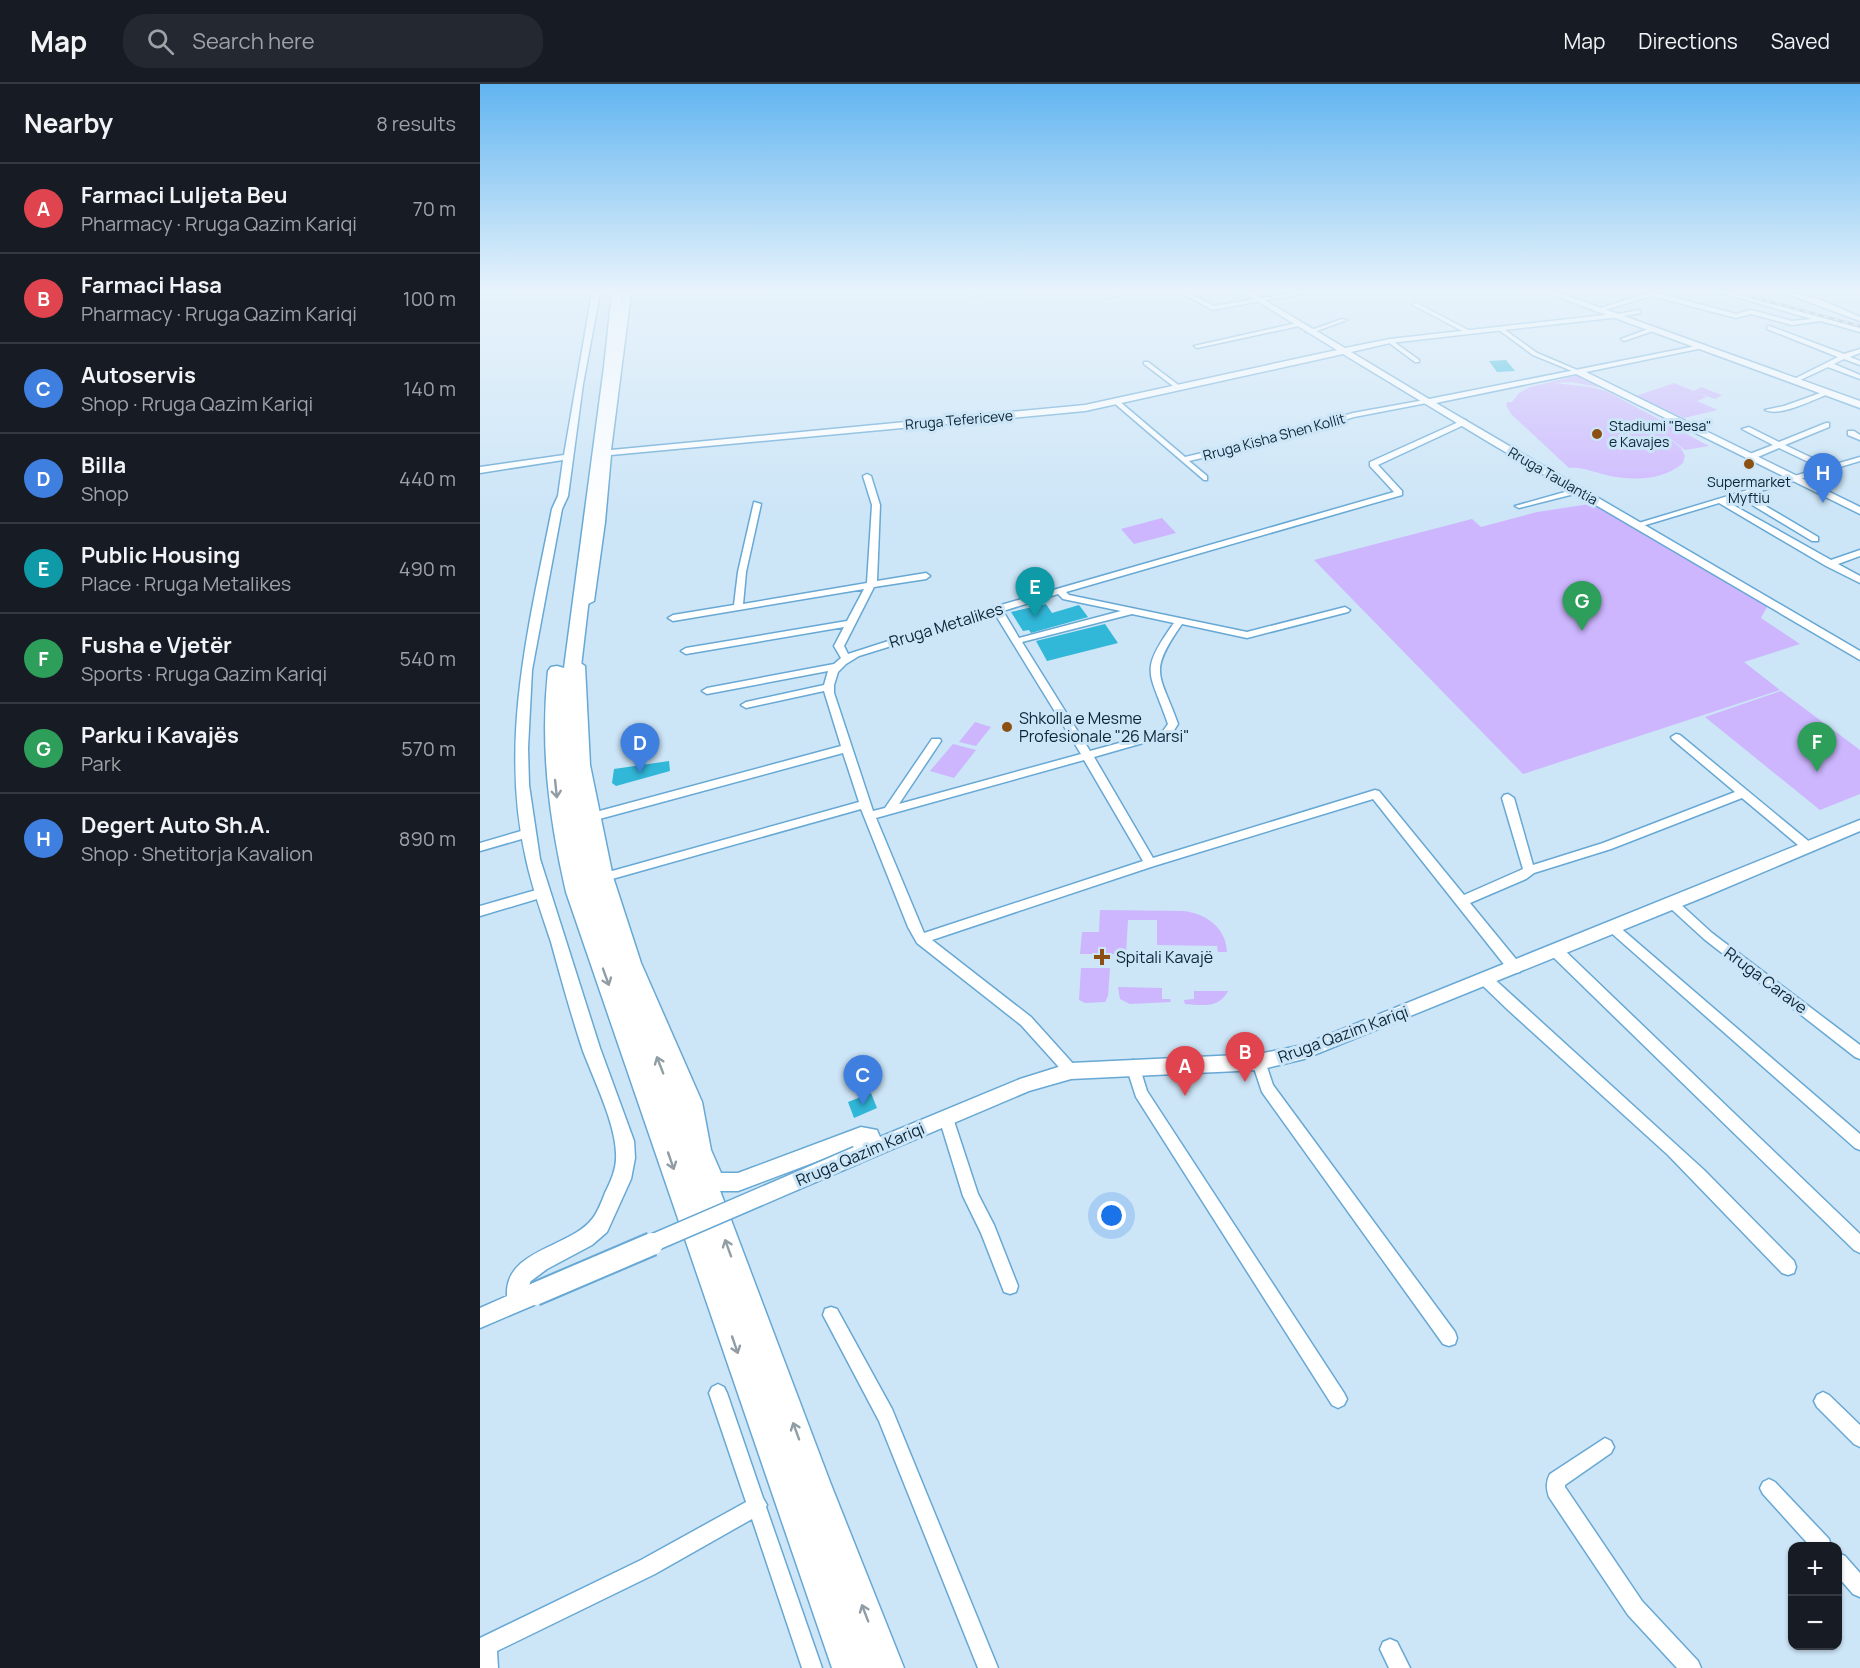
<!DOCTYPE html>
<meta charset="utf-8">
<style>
body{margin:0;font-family:Manrope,sans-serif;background:#242831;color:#f1f3f6}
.controls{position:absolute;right:18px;bottom:18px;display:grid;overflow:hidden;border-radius:12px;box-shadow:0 2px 4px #0004}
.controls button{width:54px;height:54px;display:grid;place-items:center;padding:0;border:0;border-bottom:2px solid #363941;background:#171b24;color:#f1f3f6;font:30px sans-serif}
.you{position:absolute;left:632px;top:1132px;width:21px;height:21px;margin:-15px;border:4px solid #fff;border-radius:50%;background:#1a73e8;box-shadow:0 0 0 9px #1a73e833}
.badge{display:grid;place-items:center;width:39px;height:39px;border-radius:50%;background:#c4aa90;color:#fff;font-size:20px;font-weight:700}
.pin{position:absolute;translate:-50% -50px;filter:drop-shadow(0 2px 3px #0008)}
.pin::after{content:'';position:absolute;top:32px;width:21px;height:18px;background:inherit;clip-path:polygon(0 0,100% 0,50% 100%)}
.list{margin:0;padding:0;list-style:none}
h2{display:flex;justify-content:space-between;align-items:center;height:78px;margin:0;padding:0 24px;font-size:26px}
h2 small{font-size:20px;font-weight:400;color:#9ea1a6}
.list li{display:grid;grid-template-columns:39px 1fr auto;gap:18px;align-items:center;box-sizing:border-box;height:90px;padding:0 24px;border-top:2px solid #363941}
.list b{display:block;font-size:22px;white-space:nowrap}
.list p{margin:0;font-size:20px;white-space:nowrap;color:#9ea1a6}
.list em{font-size:20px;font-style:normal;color:#9ea1a6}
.icon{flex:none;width:33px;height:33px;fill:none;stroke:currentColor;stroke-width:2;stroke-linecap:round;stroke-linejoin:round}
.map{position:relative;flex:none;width:1380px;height:1584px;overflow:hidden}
header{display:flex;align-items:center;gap:36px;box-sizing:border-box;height:84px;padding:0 30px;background:#171b24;border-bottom:2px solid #363941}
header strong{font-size:28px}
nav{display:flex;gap:33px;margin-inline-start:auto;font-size:21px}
.search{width:420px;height:54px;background:#242831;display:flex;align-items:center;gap:15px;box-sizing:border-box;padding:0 21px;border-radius:24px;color:#9ea1a6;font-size:22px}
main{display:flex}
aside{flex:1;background:#171b24}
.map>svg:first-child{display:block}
.green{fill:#cdb6fe}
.building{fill:#31b7d8}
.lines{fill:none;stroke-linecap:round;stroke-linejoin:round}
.minor-casing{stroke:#67a8d4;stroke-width:3}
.tertiary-casing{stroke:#67a8d4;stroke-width:3}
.secondary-casing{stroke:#67a8d4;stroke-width:3}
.trunk-casing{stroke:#67a8d4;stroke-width:3}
.minor{fill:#fff;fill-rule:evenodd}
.tertiary{fill:#fff;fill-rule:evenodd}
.secondary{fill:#fff;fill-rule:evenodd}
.trunk{fill:#fff;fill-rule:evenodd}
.rail-casing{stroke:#708b9c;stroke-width:3}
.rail{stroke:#cce5f7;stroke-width:1.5;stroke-dasharray:5;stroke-linecap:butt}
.tertiary-bridge-far1-casing{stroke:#67a8d4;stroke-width:20;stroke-linecap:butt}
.tertiary-bridge-casing{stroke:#67a8d4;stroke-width:26;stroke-linecap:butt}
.tertiary-bridge-far1{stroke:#fff;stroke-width:17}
.tertiary-bridge{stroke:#fff;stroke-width:22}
.oneway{stroke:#909da5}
.poi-dot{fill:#8d5013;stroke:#cce5f7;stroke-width:2}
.labels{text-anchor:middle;stroke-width:6;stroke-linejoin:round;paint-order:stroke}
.far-street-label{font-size:14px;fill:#092536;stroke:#cce5f7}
.far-poi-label{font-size:14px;fill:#092536;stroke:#cce5f7;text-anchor:start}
.street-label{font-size:16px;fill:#092536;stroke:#cce5f7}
.poi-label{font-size:16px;fill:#092536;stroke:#cce5f7;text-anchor:start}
</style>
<header>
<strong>Map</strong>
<div class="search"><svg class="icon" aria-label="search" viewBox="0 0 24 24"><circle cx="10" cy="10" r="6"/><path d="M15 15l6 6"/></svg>Search here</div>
<nav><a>Map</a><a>Directions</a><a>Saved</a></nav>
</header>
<main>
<aside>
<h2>Nearby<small>8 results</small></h2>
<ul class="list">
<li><span class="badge" style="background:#e0444e">A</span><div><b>Farmaci Luljeta Beu</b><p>Pharmacy · Rruga Qazim Kariqi</p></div><em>70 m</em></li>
<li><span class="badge" style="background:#e0444e">B</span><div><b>Farmaci Hasa</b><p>Pharmacy · Rruga Qazim Kariqi</p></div><em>100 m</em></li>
<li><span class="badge" style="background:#3f7fe0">C</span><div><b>Autoservis</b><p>Shop · Rruga Qazim Kariqi</p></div><em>140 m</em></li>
<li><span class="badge" style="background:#3f7fe0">D</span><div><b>Billa</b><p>Shop</p></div><em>440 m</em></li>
<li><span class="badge" style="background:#0f9aa8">E</span><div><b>Public Housing</b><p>Place · Rruga Metalikes</p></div><em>490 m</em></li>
<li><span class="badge" style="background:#2e9e5b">F</span><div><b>Fusha e Vjetër</b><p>Sports · Rruga Qazim Kariqi</p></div><em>540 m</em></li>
<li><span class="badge" style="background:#2e9e5b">G</span><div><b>Parku i Kavajës</b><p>Park</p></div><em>570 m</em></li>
<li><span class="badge" style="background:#3f7fe0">H</span><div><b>Degert Auto Sh.A.</b><p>Shop · Shetitorja Kavalion</p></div><em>890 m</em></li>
</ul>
</aside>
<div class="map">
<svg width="1380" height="1584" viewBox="0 0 1380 1584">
<rect width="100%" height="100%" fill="#cce5f7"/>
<path class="green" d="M1099 291 1123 304 1091 298 1074 299 1110 303 1126 307 1229 362 1205 366 1175 342 1201 364 1205 372 1203 379C1183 397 1150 397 1126 391 1113 388 1102 383 1089 384L1031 330 1026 321 1027 318H1032L1039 309 1050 303Z
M1194 299 1214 307 1221 303 1242 311 1235 315 1218 309 1227 313 1217 317 1238 326 1204 334 1156 312Z
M1116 419 1288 521 1281 534 1320 560 1264 578 1300 606 1043 690 834 476 992 435 1001 443 1057 428Z
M682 434 696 449 654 460 641 445Z
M1301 607 1380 666V710L1340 726 1225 633Z
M495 638 511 643 496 662 479 658Z
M473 660 496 666 474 694 450 687Z
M620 826 704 827C727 830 746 844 747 868H738L737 862 677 861V836H648L646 870H600L602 848H619Z
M601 884H630L628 912 625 918 605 919 599 916Z
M638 903 682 904V915H690L691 918 650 920 640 915Z
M714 907H748C739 925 721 921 705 920L704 916 714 915Z"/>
<path class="building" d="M1026 276 1035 287 1017 288 1009 277Z
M566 520 572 529 599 521 608 533 551 549 549 546 543 547 531 528Z
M625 540 638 559 567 577 556 557Z
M189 677 190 687 136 702 132 699 134 685Z
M391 1009 397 1024 374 1034 368 1018Z"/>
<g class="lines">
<g class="minor-casing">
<path id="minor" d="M486 209H509L494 213Z
M634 209H646L628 214 625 212Z
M701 209H709L734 222 811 209H825L733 226Z
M1168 209H1178L1256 230 1271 226 1312 237 1332 235 1242 209H1252L1380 244V248L1341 237 1312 241 1271 230 1256 234 1172 212 1117 228 1114 226Z
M1305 209C1330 209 1357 223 1380 233V237Z
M935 218 990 247 991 248 986 249 933 221Z
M1159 226 1161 229 1131 234 1128 232Z
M862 235 867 236 831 249 826 248Z
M817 239 819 240V242L717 264 714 262Z
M1289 242 1364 270 1380 265V269L1370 273 1380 277V281L1364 275 1354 280 1380 291V295L1348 283 1316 298H1312V296L1358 273 1287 245V243Z
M1021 243 1057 269 1102 288 1097 289 1053 271 1019 246V244Z
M1171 244 1174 246 1173 247 1144 257 1141 255Z
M910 255 939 276V278H935L908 258 907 257Z
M664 278H668L701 303V305H697L664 280Z
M1346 307 1348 308V310C1333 316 1300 333 1285 326L1304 322Z
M950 315 954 317 952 318 874 333 795 357 709 377 727 392V396H724L633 318 639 317 705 373 790 353 873 329Z
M983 336H986V340L898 381 922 407V411L586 508 589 511 767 548 865 523 870 526 868 528 767 554 702 540C667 590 680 589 698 640L691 651 614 673 673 774 895 706 899 707 984 811 1043 785 1022 714 1024 711 1028 710 1034 714 1053 781 1123 759 1255 708 1192 655 1191 653 1196 650 1200 651 1332 760 1334 763 1332 766H1324L1262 714 1131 765 1054 789 1046 795 990 819 1040 880 1041 884 1040 888 1035 889 1030 888 893 715 674 782 452 856 551 933 596 983 598 987 596 991 591 993 586 991 541 941 437 859 428 843 381 725 125 797 119 793 125 789 379 718 363 669 112 737 106 733 112 729 361 662 344 607 266 624 261 621 266 618 344 601 348 587 227 610 222 607 227 604 354 580 361 574 354 562 364 543 206 570 201 567 206 564 367 537 384 505 193 537 188 534 193 531 254 521 258 488 274 418 281 420 266 488 263 520 387 499 392 421 383 392 387 390 391 392 400 421 397 497 446 489 450 492 446 495 394 503 364 562 368 570 514 523 914 408 890 382V378ZM578 510 583 515 641 527 539 554 523 527ZM515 530 601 670 419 720 461 657 460 655H452L405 724 393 727 354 609V601L358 588 366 580 379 572ZM652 530 694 539C658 589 670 587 688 640L683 647 610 667 542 558ZM604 676 663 777 444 849 396 734Z
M1346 339H1349V343L1305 361 1349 382 1380 373V377L1267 411 1338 453V457H1332L1259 413 1246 417 1351 476 1380 466V472L1358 480 1380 492V499L1346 482 1239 419 1159 443 1152 441 1341 384 1299 364 1273 375H1267V371L1293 361 1262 345 1269 343 1299 358Z
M1368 347H1374L1380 351V356L1368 351Z
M1099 404H1102V408L1039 424 1035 422Z
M48 745 52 746 54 749 52 752 0 767V759Z
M63 804 67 806 69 809 67 812 0 832V822Z
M1193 815 1197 817 1232 849 1380 961V975L1375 973 1224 855 1189 823 1187 820 1189 817Z
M1133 839 1137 841 1380 1050V1066L1375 1064 1129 847 1127 844 1129 841Z
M1076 862 1081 863 1380 1150V1169L1374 1166 1071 871 1070 867 1071 863Z
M1006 891 1011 892 1224 1086 1314 1177 1316 1183 1314 1189 1308 1191 1302 1189 1188 1071 1027 925 1001 900 999 896 1001 892Z
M779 972 784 974 793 1001 975 1248 977 1254 975 1260 969 1262 963 1260 782 1008 772 978 774 974Z
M653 976 658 978 667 1007 864 1309 867 1315 864 1321 858 1324 852 1321 656 1013 646 982 648 978Z
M466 1027 471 1029 473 1034 498 1110 514 1141 538 1202 536 1208 530 1210 524 1208 501 1149 483 1112 459 1034 461 1029Z
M351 1223 357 1225 412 1325 518 1584H498L399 1337 343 1231 345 1225Z
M238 1300 244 1303 247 1309 283 1414 287 1421 286 1423 342 1584H322L272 1435 175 1490 17 1567 18 1584H0V1554L161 1476 266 1418 229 1309 232 1303Z
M1343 1308 1349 1311 1380 1341V1363L1374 1360 1337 1323 1334 1317 1337 1311Z
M1125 1354 1131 1357 1134 1363 1131 1369 1085 1401V1403L1162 1517 1218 1577 1221 1584H1197L1148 1531 1069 1413C1066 1404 1066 1398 1070 1390Z
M1289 1395 1295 1398 1349 1455 1351 1462H1330L1283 1410 1280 1404 1283 1398Z
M1358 1469 1365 1472 1380 1489V1513L1373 1510 1358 1493Z
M910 1555 917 1558 930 1584H909L900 1565 903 1558Z"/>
</g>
<g class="tertiary-casing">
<path id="tertiary" d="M112 209H120L103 300 88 412 82 425 52 586 48 664 49 701 60 775 120 964 154 1057 155 1074 151 1095 127 1148 112 1161 67 1185 51 1197 48 1204 54 1207 57 1214 54 1221 0 1244V1224L27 1212C24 1165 91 1164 113 1134 118 1127 122 1117 125 1109 131 1097 137 1084 136 1070 136 1041 114 996 103 967 91 931 81 894 71 858 62 831 52 803 46 775 19 657 49 541 72 425L78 412 83 376 0 389V383L84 371Z
M143 209H151L131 366 605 321 857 266 764 209H773L865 264 910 255 1134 230 1135 232 1131 234 910 259 871 268 949 315 1221 261 1222 263 1218 265 1106 288 1380 423V430L1096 290 956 319 1380 567V576L1010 359 863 270 605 327 131 371 125 438 114 517 108 520 104 519 102 517C119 415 128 312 143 209Z
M99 578 105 582 110 681 133 793 161 879 222 1018 231 1066 241 1089H258L381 1043 397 1046 400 1053 540 995 591 979 779 970 823 961 1380 736V747L1229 811 824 975 779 986 591 995 549 1007 377 1080 370 1077 368 1071 370 1065 383 1060 258 1107H237L223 1098 213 1066 204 1018 145 879 117 793 96 681 93 582Z"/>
</g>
<g class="secondary-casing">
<path id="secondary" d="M1067 209H1080L1380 317V324Z"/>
</g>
<g class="trunk-casing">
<path id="trunk" d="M132 209H142L136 283 97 617 100 686 105 724 125 802 350 1398 424 1584H388L376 1551 388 1584H352L86 808C69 734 60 663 68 587L71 583 77 582 84 584 124 283Z"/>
</g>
<use href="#minor" class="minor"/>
<use href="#tertiary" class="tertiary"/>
<use href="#secondary" class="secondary"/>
<use href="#trunk" class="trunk"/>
<g class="rail-casing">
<path id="rail" d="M1257 209 1380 242"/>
</g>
<use href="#rail" class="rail"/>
<g class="tertiary-bridge-far1-casing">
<path id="tertiary-bridge-far1" d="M168 1161 377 1071"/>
</g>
<g class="tertiary-bridge-casing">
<path id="tertiary-bridge" d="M55 1210 172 1160"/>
</g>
<use href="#tertiary-bridge-far1" class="tertiary-bridge-far1"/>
<use href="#tertiary-bridge" class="tertiary-bridge"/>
</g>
<defs><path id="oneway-shaft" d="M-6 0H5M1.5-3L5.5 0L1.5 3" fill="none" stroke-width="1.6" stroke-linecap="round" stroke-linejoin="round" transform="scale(1.5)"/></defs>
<g class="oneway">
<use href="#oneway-shaft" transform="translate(76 705) rotate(84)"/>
<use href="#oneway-shaft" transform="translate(126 893) rotate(70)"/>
<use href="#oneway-shaft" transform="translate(180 981) rotate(-111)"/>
<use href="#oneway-shaft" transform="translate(191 1077) rotate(71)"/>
<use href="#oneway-shaft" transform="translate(248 1164) rotate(-110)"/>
<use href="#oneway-shaft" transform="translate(255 1261) rotate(71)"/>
<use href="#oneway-shaft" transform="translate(316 1347) rotate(-110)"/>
<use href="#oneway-shaft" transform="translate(385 1529) rotate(-111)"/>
</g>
<linearGradient id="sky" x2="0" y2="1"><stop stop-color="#61b5f1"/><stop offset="0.48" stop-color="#e8f3fb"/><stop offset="1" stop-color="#e8f3fb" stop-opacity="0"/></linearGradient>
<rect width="1380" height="431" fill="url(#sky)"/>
<g class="poi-dot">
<circle cx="1117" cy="350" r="6"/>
<circle cx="1269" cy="380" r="6"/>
<circle cx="527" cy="643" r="6"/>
<path d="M619 864h6v6h6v6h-6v6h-6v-6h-6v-6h6z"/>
</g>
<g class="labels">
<g class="far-street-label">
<text transform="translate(479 336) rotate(-5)" y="5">Rruga Tefericeve</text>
<text transform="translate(794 353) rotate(-15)" y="5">Rruga Kisha Shen Kollit</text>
<text transform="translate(1073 392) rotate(30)" y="5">Rruga Taulantia</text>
</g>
<g class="far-poi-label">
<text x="1129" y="347">Stadiumi "Besa"<tspan x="1129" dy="16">e Kavajes</tspan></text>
<text x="1269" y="403" text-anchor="middle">Supermarket<tspan x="1269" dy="16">Myftiu</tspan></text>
</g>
<g class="street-label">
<text transform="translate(466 541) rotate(-17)" y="6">Rruga Metalikes</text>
<text transform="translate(1286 896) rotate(37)" y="6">Rruga Carave</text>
<text transform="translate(863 950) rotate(-20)" y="6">Rruga Qazim Kariqi</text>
<text transform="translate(380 1070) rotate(-23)" y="6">Rruga Qazim Kariqi</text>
</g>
<g class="poi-label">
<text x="539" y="640">Shkolla e Mesme<tspan x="539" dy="18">Profesionale "26 Marsi"</tspan></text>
<text x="636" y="879">Spitali Kavajë</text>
</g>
</g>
</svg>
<div class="controls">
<button>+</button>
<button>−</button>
</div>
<div class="you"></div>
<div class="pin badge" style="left:705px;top:1012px;background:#e0444e">A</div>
<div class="pin badge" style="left:765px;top:998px;background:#e0444e">B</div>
<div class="pin badge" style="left:383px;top:1021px;background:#3f7fe0">C</div>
<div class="pin badge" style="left:160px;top:689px;background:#3f7fe0">D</div>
<div class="pin badge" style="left:555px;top:533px;background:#0f9aa8">E</div>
<div class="pin badge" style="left:1337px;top:688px;background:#2e9e5b">F</div>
<div class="pin badge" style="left:1102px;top:547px;background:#2e9e5b">G</div>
<div class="pin badge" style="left:1343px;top:419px;background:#3f7fe0">H</div>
</div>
</main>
